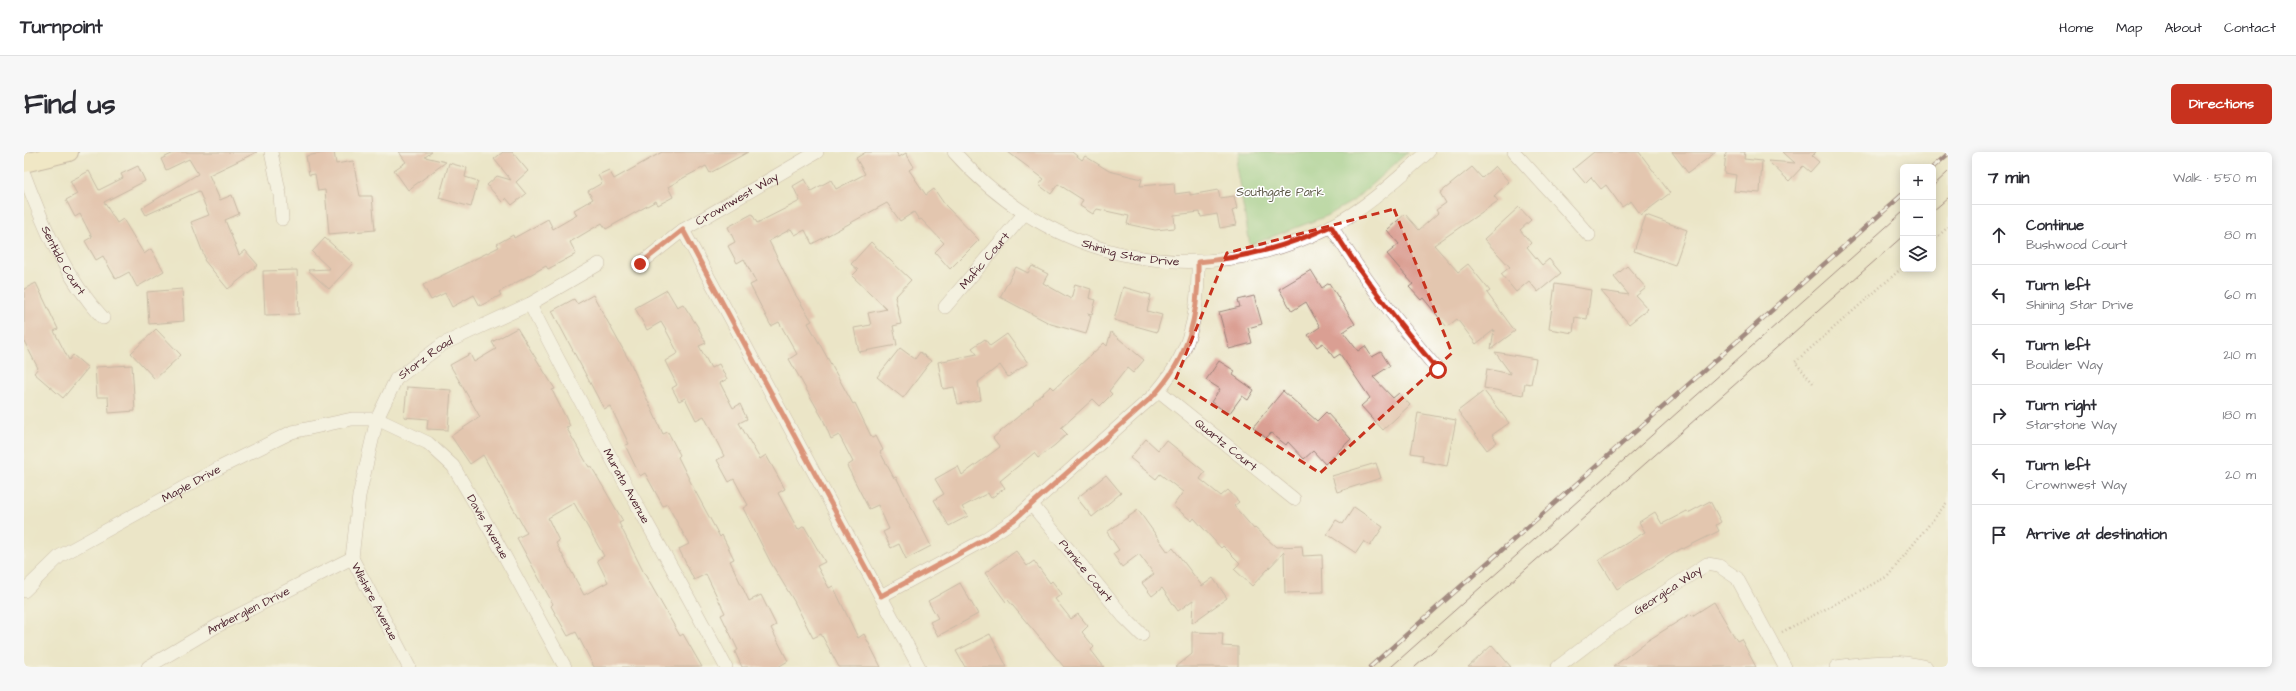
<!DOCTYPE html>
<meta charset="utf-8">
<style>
body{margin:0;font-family:"Architects Daughter",sans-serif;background:#f7f7f7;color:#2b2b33}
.controls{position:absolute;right:12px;top:12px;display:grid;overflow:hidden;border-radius:6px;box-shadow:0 2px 10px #0003}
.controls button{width:36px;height:36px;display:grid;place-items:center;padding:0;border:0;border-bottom:1px solid #e1e1e2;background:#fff;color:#2b2b33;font:20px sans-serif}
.stop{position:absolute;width:12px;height:12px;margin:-9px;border:3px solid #c8321e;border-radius:50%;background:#fff}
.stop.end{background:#c8321e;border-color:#fff;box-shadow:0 1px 4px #0008}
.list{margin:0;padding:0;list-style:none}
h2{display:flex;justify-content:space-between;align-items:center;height:52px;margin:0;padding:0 16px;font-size:17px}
h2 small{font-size:13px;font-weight:400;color:#7c7c81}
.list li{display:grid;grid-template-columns:26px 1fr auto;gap:12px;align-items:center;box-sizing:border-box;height:60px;padding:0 16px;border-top:1px solid #e1e1e2}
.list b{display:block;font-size:15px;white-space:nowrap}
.list p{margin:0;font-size:13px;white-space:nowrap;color:#7c7c81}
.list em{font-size:13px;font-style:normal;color:#7c7c81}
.icon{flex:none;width:22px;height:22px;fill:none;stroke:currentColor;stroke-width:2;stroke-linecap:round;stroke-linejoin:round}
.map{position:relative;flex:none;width:1924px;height:515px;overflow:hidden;border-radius:6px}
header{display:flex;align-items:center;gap:24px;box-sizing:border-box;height:56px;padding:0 20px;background:#fff;border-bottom:1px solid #e1e1e2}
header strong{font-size:19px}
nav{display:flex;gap:22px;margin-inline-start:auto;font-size:14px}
.intro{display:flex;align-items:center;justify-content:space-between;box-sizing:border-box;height:96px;padding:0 24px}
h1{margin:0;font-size:28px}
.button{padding:10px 18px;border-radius:6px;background:#c8321e;color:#fff;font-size:14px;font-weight:700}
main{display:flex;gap:24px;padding:0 24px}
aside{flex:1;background:#fff;border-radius:6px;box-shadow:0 2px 10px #0003}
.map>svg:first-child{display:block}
.green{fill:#87ca82;stroke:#687456}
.building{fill:#da9f93;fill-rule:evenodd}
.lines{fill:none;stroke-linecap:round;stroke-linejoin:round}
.street-casing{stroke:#9a8279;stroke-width:14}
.secondary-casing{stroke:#9a8279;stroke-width:20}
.path{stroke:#9a8279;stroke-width:2.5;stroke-dasharray:1 3;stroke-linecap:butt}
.street{stroke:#fff;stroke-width:13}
.secondary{stroke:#f7e9c3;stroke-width:18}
.tram{stroke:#4a1f2b;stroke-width:1}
.rail-casing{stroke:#4a1f2b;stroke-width:4.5}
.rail{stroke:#fff;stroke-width:3;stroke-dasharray:9;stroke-linecap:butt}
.route{stroke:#c8321e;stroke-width:5}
.marked{fill:none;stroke:#c8321e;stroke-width:3;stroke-dasharray:8 5;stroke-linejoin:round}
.labels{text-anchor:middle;stroke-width:3;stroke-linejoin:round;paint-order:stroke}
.park-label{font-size:12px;fill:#5f5b49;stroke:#fff}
.street-label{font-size:12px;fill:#4a1f2b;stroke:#fff}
</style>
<header>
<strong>Turnpoint</strong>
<nav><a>Home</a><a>Map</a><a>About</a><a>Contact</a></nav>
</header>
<div class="intro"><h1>Find us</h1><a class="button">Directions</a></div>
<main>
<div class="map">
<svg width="1924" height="515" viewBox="0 0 1924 515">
<rect width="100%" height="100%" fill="#fff"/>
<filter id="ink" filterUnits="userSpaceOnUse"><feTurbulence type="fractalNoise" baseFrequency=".025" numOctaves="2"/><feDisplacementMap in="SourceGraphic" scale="8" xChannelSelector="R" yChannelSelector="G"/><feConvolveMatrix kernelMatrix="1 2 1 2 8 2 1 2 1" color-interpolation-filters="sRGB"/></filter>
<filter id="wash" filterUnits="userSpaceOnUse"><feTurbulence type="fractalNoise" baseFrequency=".012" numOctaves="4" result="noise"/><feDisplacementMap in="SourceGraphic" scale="16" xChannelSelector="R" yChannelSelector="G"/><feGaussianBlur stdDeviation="0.9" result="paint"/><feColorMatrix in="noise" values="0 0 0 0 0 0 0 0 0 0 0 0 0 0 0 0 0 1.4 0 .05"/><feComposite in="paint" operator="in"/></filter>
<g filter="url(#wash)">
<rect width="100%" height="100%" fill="#ebe5c7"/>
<path class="green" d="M1215 0H1384L1329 49 1303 64 1226 93 1212 14Z"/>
<g id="blocks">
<path class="building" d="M152 0H233L185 23 196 48 208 43 215 62 201 68 215 103 221 98 234 113 204 137 180 108 181 106 167 70 185 63 175 39 122 63 118 56 174 22 165 7 142 18 137 7Z
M304 0H310L312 12 329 9 336 44H348L351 78 305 82 301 38 294 39 291 22 285 23 282 4Z
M375 0H408L401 5 422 10 384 38 370 18 382 10Z
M479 0H488L504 19 492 30 502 42 488 53 482 46 478 50 463 33 473 24 487 28 470 7Z
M638 0H724L686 21 682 14 661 25 644 35 649 45 634 53 632 49 582 77 578 71 546 90 552 102 524 117 522 114 475 140 477 143 456 154 450 143 428 155 421 141 407 148 399 133 475 95 473 92 489 83 490 86 524 67 529 77 553 63 550 58 569 47 564 39 578 31 574 23 585 18 590 27Z
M842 0H872L875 5 882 1 890 15 885 18 902 43 910 37 921 53 955 88 926 117 911 100 920 91 897 67 895 68 890 60 876 69 863 51 788 92 781 78 771 83 767 77 745 89 771 142 788 169 784 171 829 252 831 251 848 286 852 284 859 298 856 300 870 326 872 325 907 394 882 407 875 392 867 396 859 380 865 377 854 353 845 357 823 314 829 310 815 283 807 287 799 267 765 207 773 202 755 170 747 174 726 133 732 130 720 107 713 111 704 94 711 90 704 75 728 62 733 71 776 49 769 34 781 27 787 39 807 28 812 37 841 22 832 6Z
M984 0H1048L1058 8 1061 4 1085 19 1118 27 1116 34 1150 31 1151 42 1166 40V43L1194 38 1196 46 1210 44 1213 57 1208 59 1212 73 1196 76 1193 62 1177 65 1176 60 1150 63 1151 76 1131 78 1103 72 1105 64 1073 57 1069 62 1056 54 1059 48 1034 32 1027 42 1015 33 1020 27Z
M1570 0H1615L1646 41 1617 63 1607 49 1598 55 1582 33 1577 37 1567 25 1561 31 1549 17Z
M1648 0H1692L1664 21Z
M1702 0H1721L1720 7 1738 9 1736 41 1710 39 1712 23 1700 21Z
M1759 0H1792L1788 4 1795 10 1786 20 1779 14 1765 29 1744 9 1771 11Z
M425 11 443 16 441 25 454 29 447 55 415 46Z
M114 14 121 29 80 50 93 71 99 67 120 102 127 97 140 119 113 135 105 120 92 127 79 104 72 108 61 89 68 85 56 62 51 65 42 48 53 42 46 29 65 19 75 38 99 26 97 22Z
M1471 14 1485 30 1470 44 1474 49 1410 93 1434 120 1444 112 1466 139 1463 141 1491 179 1467 197 1470 178 1452 192 1433 167 1423 175 1399 146 1397 148 1385 135 1389 132 1363 102 1375 92 1363 78 1381 62 1395 78 1414 61 1412 58 1422 51 1416 41 1448 15 1458 26Z
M1495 55 1507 68 1496 78 1507 91 1503 95 1518 113 1525 107 1537 121 1514 140 1505 129 1492 140 1477 122 1486 115 1460 87Z
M1622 63 1663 78 1651 113 1610 99Z
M301 86 329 111 305 137 284 118 306 117 288 100Z
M847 90 887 128 871 145 877 172 869 174 873 193 835 200 830 176 847 173 844 161 863 157 828 124 834 118 827 112Z
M1008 114 1024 122 1019 131 1047 147 1051 132 1067 137 1065 146 1072 148 1068 162 1063 161 1067 164 1062 182 1027 172 976 145 992 115 1004 121Z
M1603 114 1622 136 1612 144 1624 157 1605 172 1577 139 1605 143 1590 125Z
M273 118 275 162 241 163 239 119Z
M1287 118 1298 136 1305 131 1331 172 1319 180 1334 199 1341 194 1348 205 1357 200 1366 214 1349 225 1369 246 1375 241 1386 253 1359 278 1337 254 1346 246 1316 202 1310 206 1299 191 1293 195 1284 183 1296 175 1282 150 1268 159 1255 137Z
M12 131 34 177 30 179 45 208 49 203 64 216 39 246 10 221 14 216 0 189V137Z
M1531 132 1567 138 1563 167 1551 165 1549 181 1525 177Z
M1099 135 1127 143 1123 159 1138 163 1133 180 1090 168Z
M158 137 160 169 125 172 123 140Z
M643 138 653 155 659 152 674 175 682 191 675 194 687 216 695 212 703 227 696 231 709 256 716 252 723 267 715 271 736 307 742 303 761 337 754 341 774 378 780 374 801 410 793 414 805 436 809 434 834 486 840 482 857 515H815L797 482 789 486 770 449 747 411 719 356 724 353 710 327 705 330 693 308 700 304 680 264 672 268 661 246 655 249 648 236 653 233 641 209 654 201 643 180 637 170 623 178 611 156Z
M569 143 607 212 639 282 644 280 656 303 654 305 670 337 696 385 698 383 710 407 706 409 725 449 737 443 752 473 747 476 764 509 754 515H718L711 500 714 498 697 463 701 461 682 422 670 428 655 397 665 392 643 352 639 354 621 321 616 324 601 293 605 292 586 254 580 257 528 159 550 147 553 152Z
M1230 144 1238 172 1224 176 1228 191 1205 197 1195 160 1216 155 1214 148Z
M493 176 531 237 528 238 546 274 542 275 565 315 567 314 599 369 595 371 619 419 656 484 659 482 678 515H570L552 480 544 484 527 454 529 452 493 386 503 381 459 303 446 312 427 284 456 265 426 213 446 202 450 210 472 197 468 190ZM550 351 580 404 573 408 584 430 560 443 532 391 535 389 524 366Z
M132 177 157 203 131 227 107 201Z
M1087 180 1120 208 1109 221 1103 216 1085 239 1088 242 1076 254 1069 247 1037 276 1043 282 1031 293 1014 306 1010 301 976 329 981 336 967 346 964 341 938 355 944 364 925 374 910 348 920 342 911 327 934 314 938 323 976 295 969 286 1010 251 1009 250 1027 234 1030 237 1080 191 1083 194Z
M983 182 1004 211 984 225 976 213 954 230 957 248 934 252 930 235 919 237 914 210 953 202 948 196 961 187 966 194Z
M876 196 891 207 896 200 907 209 879 246 853 225Z
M1471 200 1512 207 1507 232 1501 231 1499 243 1460 236 1463 217 1487 222Z
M1195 209 1211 219 1209 223 1230 238 1224 248 1218 244 1205 262 1187 250 1196 237 1182 228Z
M108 213 111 259 85 261 84 245H73L71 215Z
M383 235 427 238 424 278 403 277 404 267 380 265Z
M1259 239 1293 269 1302 260 1327 287 1301 312 1289 299 1280 307 1264 290 1262 293 1247 281 1242 286 1229 275Z
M1460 239 1485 271 1468 283 1473 290 1463 298 1434 259Z
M1394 261 1432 268 1423 314 1398 309 1399 303 1387 301Z
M1122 287 1134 298 1142 288 1181 320 1176 327 1197 344 1204 338 1215 350 1210 354 1230 377 1231 376 1252 395 1278 394 1279 404 1298 403 1299 440 1261 441 1260 400 1228 434 1210 417 1216 411 1199 394 1197 396 1170 366 1168 369 1149 354 1159 340 1136 322 1132 327 1106 306Z
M1352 311 1357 326 1313 340 1308 324Z
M1082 323 1097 341 1068 365 1053 346Z
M1686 349 1697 370 1692 373 1695 379 1659 397 1658 396 1593 437 1575 408 1621 380 1615 370 1631 360 1638 372 1663 359 1664 361Z
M1330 355 1359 375 1346 394 1340 389 1332 401 1303 382 1312 368 1319 372Z
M1114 358 1144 400 1149 396 1178 434 1189 426 1203 446 1168 471 1169 448 1154 459 1138 436 1128 444 1118 431 1130 422 1115 402 1098 415 1089 402 1095 398 1083 380Z
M992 399 1003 414 1010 409 1026 431 1028 429 1038 442 1031 447 1047 467 1054 462 1064 474 1058 480 1070 495 1067 498 1080 515H1040L984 448 982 450 961 421Z
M936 431 954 462 914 484 906 470 914 466 904 449Z
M1690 450 1713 489 1717 487 1732 515H1589L1623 489 1666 462 1668 464Z
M1168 480 1199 481 1198 494 1214 495V515H1152L1168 502Z
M966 482 983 515H941L932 499Z
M1468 493 1487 515H1444Z"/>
</g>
</g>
<g filter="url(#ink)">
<use href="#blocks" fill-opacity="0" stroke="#9a8279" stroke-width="1"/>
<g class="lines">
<g class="street-casing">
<g id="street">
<path d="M247 0 256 43 258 67"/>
<path id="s1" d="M930 0C1027 110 1174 141 1306 75 1343 56 1373 27 1404 0"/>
<path d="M1490 0 1565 83"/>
<path id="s2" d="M0 22C20 75 40 124 79 166"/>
<path d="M1307 74C1339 126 1375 172 1414 218"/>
<path d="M659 78 895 515"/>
<path id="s3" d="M616 112 659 78 793 0"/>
<path id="s4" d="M506 152C567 275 637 393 702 515"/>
<path id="s5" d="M921 155 1000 62"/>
<path id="s6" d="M1135 239 1270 347"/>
<path id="s7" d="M1008 353 1100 465 1118 483"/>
<path id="s8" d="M328 406 335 344 353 267 372 227 419 192 506 152 575 112"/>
<path id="s9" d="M328 406 385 515"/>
<path id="s10" d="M0 439 36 404 195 316 268 280 328 267H353L404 291 429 314 468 381 541 515"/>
<path d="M857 444 960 388 990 368 1128 245C1166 205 1175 163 1174 110"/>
<path id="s11" d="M124 515 193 474 328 406"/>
<path id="s12" d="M1534 515 1580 480 1683 412 1695 414 1713 426 1761 515"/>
<path d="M1812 515C1843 510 1872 507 1902 515"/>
</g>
</g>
<g class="secondary-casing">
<path id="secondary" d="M0 11 45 0"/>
</g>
<path class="path" d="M1909 89 1924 75
M1789 231 1771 210 1879 115
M1758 480 1864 424 1924 349"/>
<use href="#street" class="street"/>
<use href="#secondary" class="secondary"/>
<path class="tram" d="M1909 34 1924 20
M1909 59 1924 46
M1367 515 1879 60
M1391 515 1879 84"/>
<g class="rail-casing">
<path id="rail" d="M1909 15 1924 2
M1346 515 1879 42"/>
</g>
<use href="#rail" class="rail"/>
</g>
</g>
<g class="lines" filter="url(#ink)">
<path class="route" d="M616 112 659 78 857 444 960 388 990 368 1128 245C1166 205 1175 163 1174 110 1223 105 1262 95 1307 74 1339 126 1375 172 1414 218"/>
</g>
<path d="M0 0H1924V515H0ZM1370 57 1428 201 1296 321 1151 229 1203 101Z" fill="#ebe5c7" fill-opacity=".55" fill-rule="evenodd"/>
<path class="marked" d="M1370 57 1428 201 1296 321 1151 229 1203 101Z"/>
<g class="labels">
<g class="park-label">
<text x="1256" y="44">Southgate Park</text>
</g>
<g class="street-label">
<text dy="4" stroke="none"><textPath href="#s3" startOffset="117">Crownwest Way</textPath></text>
<text dy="4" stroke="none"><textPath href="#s1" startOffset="208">Shining Star Drive</textPath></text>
<text dy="4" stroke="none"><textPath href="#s2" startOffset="95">Sentido Court</textPath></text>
<text dy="4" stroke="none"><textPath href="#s5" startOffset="61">Mafic Court</textPath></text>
<text dy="4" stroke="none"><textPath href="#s8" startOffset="222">Storz Road</textPath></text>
<text dy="4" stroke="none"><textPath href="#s6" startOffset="86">Quartz Court</textPath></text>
<text dy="4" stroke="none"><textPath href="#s10" startOffset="200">Maple Drive</textPath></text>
<text dy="4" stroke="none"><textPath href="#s4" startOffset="206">Murata Avenue</textPath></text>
<text dy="4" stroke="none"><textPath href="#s10" startOffset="560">Davis Avenue</textPath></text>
<text dy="4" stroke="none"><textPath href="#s7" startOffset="85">Pumice Court</textPath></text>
<text dy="4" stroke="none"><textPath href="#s12" startOffset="134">Georgica Way</textPath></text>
<text dy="4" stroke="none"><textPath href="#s9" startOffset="49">Wilshire Avenue</textPath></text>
<text dy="4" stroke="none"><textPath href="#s11" startOffset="115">Amberglen Drive</textPath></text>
</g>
</g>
</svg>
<div class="controls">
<button>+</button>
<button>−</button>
<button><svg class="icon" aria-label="layers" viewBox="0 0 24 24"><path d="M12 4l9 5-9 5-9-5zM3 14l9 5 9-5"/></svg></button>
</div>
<div class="stop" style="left:1414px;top:218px"></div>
<div class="stop end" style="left:616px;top:112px"></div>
</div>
<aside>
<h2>7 min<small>Walk · 550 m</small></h2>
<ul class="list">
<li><svg class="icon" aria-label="ahead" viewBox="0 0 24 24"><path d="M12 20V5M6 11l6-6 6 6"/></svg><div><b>Continue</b><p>Bushwood Court</p></div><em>80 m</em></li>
<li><svg class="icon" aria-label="left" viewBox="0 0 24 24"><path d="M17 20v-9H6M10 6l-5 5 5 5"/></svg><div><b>Turn left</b><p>Shining Star Drive</p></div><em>60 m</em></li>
<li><svg class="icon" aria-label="left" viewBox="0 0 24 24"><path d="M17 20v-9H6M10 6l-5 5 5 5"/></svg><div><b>Turn left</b><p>Boulder Way</p></div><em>210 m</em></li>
<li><svg class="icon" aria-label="right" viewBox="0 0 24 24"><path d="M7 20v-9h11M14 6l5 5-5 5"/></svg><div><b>Turn right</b><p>Starstone Way</p></div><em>180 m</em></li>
<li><svg class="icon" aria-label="left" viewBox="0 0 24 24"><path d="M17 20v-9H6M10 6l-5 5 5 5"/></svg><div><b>Turn left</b><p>Crownwest Way</p></div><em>20 m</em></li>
<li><svg class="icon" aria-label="arrive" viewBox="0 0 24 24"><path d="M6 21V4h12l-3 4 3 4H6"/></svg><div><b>Arrive at destination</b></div></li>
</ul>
</aside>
</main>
